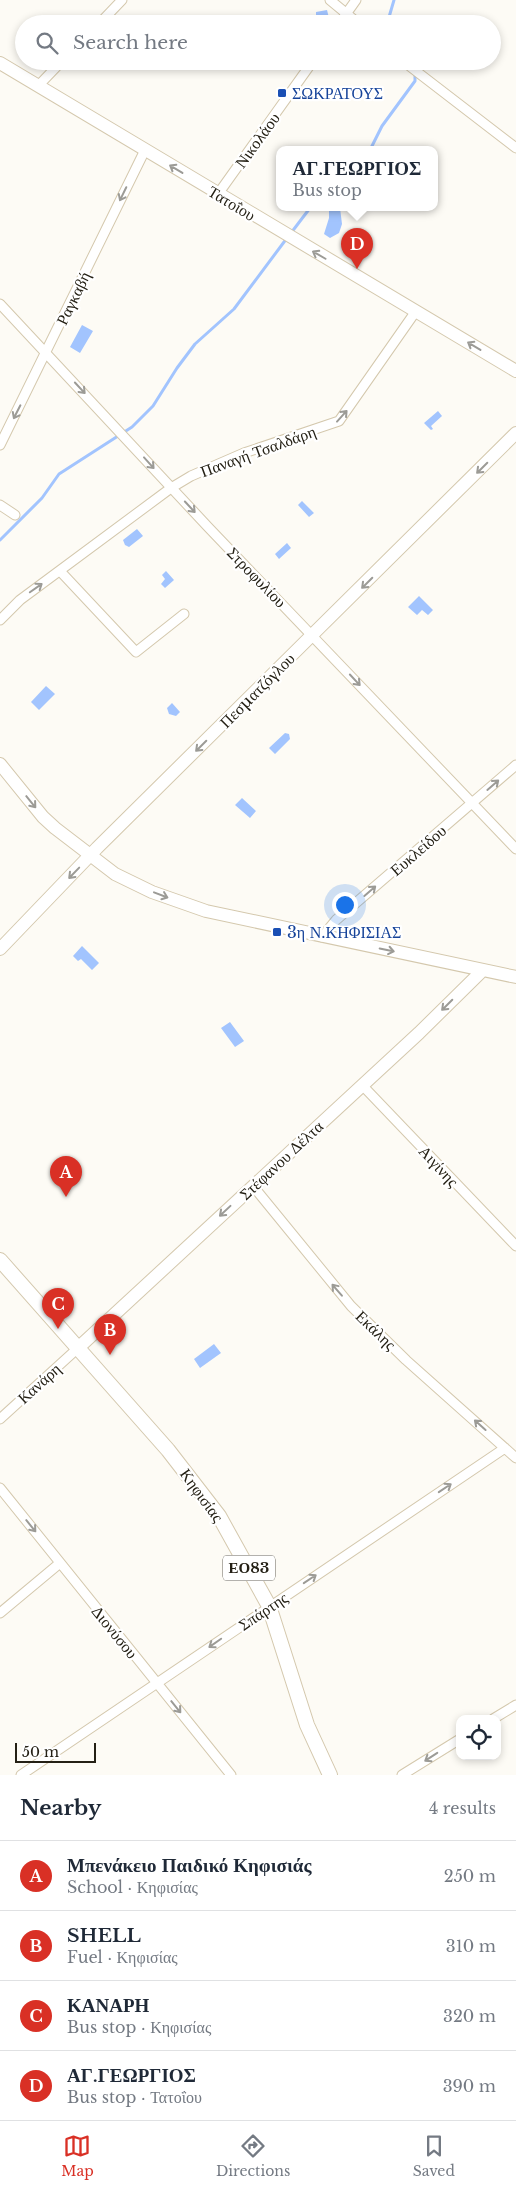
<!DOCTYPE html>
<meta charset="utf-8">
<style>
body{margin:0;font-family:"Libre Baskerville",serif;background:#f6f6f7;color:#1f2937}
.controls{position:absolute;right:15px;bottom:15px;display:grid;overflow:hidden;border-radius:10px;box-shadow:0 2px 8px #0003}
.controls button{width:45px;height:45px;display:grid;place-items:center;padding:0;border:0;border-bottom:1px solid #e0e1e3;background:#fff;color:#1f2937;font:25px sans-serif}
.scale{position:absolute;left:15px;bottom:12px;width:81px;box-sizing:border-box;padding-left:5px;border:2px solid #242015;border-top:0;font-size:14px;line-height:18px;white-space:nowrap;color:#242015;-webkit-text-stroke:4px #fff;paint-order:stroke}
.you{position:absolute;left:344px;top:904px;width:18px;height:18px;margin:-12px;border:4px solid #fff;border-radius:50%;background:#1a73e8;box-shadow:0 0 0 8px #1a73e833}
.badge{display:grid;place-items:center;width:32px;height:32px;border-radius:50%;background:#d93025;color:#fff;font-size:16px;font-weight:700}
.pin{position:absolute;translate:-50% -41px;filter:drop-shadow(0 1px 2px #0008)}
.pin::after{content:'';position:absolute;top:26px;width:18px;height:15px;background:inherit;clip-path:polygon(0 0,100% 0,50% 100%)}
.popup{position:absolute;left:276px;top:146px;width:162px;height:65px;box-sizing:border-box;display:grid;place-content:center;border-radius:10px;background:#fff;filter:drop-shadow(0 1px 4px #0005);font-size:16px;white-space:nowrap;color:#747a83}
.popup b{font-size:19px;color:#1f2937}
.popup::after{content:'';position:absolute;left:50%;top:100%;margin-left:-10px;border:10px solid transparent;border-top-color:#fff}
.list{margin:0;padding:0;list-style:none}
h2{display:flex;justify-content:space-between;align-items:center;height:65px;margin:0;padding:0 20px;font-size:21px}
h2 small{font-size:16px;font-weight:400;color:#747a83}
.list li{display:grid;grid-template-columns:32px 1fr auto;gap:15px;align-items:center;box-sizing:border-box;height:70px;padding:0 20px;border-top:1px solid #e0e1e3}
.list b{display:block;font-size:19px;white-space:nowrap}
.list p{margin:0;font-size:16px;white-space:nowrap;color:#747a83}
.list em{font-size:16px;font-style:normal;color:#747a83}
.icon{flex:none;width:28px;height:28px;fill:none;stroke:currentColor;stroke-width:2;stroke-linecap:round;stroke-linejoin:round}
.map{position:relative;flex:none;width:516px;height:1775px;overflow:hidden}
.search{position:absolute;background:#fff;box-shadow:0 2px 8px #0003;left:15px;right:15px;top:15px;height:55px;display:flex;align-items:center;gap:12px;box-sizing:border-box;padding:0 18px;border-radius:28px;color:#747a83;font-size:19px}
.sheet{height:345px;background:#fff}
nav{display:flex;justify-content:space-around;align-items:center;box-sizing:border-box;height:70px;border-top:1px solid #e0e1e3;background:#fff;font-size:14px;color:#747a83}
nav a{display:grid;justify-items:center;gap:2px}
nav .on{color:#d93025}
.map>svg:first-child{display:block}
.water{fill:#a2c4fe}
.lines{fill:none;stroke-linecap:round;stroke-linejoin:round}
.stream{stroke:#a2c4fe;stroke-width:3}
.street-casing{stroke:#d4c8ad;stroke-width:11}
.secondary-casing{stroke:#d4c8ad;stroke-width:14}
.primary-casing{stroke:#d4c8ad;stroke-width:16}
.street{stroke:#fff;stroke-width:9}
.secondary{stroke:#fff;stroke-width:12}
.primary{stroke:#fff;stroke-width:14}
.oneway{stroke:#9c9b96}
.transit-dot{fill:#1a4fb4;stroke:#fff;stroke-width:2}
.labels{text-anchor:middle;stroke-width:4.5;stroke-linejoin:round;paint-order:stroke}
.shield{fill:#fff;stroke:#66635b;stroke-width:1}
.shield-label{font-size:15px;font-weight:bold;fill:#242015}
.transit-label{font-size:16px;fill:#164399;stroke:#fff;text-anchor:start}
.street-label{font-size:16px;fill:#242015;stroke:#fff}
</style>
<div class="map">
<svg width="516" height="1775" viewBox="0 0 516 1775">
<rect width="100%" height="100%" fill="#fdfbf5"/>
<path class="water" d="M327 10 329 18 316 20V12Z
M329 208H340L342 224 339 233 330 238 324 234 329 218Z
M82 325 93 331 80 353 70 347Z
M438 411 442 416 431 426 433 429 431 430 424 423Z
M302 501 314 513 309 517 298 505Z
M137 529 143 536 129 547 125 545 123 540Z
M287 543 291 548 279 559 275 554Z
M166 571 174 580 165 588 161 584 165 579 162 575Z
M419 596 433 610 428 615 422 610 417 615 408 607Z
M46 686 55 694 39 710 31 702Z
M172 703 180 712 176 716 169 714 167 708Z
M285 733 289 734 290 739 275 754 269 748Z
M242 798 256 811 250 818 235 805Z
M82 946 99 963 92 970 81 959 78 961 73 956Z
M230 1022 244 1041 235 1047 221 1028Z
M214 1344 221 1353 200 1368 194 1359Z"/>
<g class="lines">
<path class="stream" d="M387 24 394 0
M370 150 382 126 415 81V75
M291 233 310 208
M0 540 42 498 59 474 132 427 153 406 177 368 195 344 234 309 287 238"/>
<g class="street-casing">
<path id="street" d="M330 0 359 24
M99 24 122 0
M339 24 356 0
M403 61 516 148
M38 86 62 61
M218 194 313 61
M0 304 208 527 516 849
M0 445 145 150
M0 505 15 515
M60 571 136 652 184 614
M0 620 20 600 171 488 191 476 244 453 339 421 416 311
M322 937 336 920 516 765
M362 1085 516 1246
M253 1186 351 1306 406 1360 516 1458
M0 1419 78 1348
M0 1488 231 1775
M0 1613 60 1563
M493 1719 516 1705
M21 1775 505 1448
M402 1775 460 1739"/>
</g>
<g class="secondary-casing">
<path id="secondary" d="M0 63 516 371
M0 764 43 817 55 828 115 874 152 892 206 911 516 977
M0 949 97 848 516 433
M78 1348 419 1033 482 971"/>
</g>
<g class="primary-casing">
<path id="primary" d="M0 1260 168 1450 219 1516 269 1606 307 1725 330 1775"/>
</g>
<use href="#street" class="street"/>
<use href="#secondary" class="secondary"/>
<use href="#primary" class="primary"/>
</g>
<defs><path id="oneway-shaft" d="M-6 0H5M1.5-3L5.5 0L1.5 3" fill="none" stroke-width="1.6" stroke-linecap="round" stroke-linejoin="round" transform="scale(1.25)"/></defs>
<g class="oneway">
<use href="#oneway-shaft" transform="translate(176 169) rotate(-149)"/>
<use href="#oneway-shaft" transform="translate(123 194) rotate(116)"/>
<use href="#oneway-shaft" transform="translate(319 255) rotate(-150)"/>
<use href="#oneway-shaft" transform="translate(474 346) rotate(-149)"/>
<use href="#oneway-shaft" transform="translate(80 388) rotate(47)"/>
<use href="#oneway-shaft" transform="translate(17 412) rotate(117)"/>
<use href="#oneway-shaft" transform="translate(342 416) rotate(-48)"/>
<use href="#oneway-shaft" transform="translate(149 463) rotate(48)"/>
<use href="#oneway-shaft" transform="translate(482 468) rotate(135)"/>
<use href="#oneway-shaft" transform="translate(190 507) rotate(47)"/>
<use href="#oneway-shaft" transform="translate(367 583) rotate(135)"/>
<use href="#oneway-shaft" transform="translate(36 588) rotate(-35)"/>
<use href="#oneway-shaft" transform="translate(355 680) rotate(47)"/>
<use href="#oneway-shaft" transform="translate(201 746) rotate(135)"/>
<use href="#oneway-shaft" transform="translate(493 785) rotate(-41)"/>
<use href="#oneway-shaft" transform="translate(31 802) rotate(51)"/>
<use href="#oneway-shaft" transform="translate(74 873) rotate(134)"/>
<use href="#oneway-shaft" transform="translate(370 891) rotate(-41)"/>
<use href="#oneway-shaft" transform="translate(161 895) rotate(21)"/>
<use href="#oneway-shaft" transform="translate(387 950) rotate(12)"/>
<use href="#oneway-shaft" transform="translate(447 1005) rotate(135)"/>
<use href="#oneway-shaft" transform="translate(225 1211) rotate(137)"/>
<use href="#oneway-shaft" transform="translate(337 1290) rotate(-131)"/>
<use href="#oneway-shaft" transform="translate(480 1425) rotate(-138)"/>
<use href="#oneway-shaft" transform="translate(445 1488) rotate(-34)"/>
<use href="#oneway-shaft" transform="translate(31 1526) rotate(51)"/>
<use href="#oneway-shaft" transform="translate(310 1579) rotate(-34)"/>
<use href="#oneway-shaft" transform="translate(215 1643) rotate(145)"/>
<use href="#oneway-shaft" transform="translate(176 1707) rotate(51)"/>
<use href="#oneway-shaft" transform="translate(431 1757) rotate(147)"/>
</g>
<g class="transit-dot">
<rect x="277" y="88" width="10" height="10" rx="2.5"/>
<rect x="272" y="927" width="10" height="10" rx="2.5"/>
</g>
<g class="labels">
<rect class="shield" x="223" y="1555.5" width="52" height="25" rx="4"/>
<g class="shield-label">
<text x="249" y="1573">ΕΟ83</text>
</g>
<g class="transit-label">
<text x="292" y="99">ΣΩΚΡΑΤΟΥΣ</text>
<text x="287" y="938">3η Ν.ΚΗΦΙΣΙΑΣ</text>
</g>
<g class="street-label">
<text transform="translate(257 140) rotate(-54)" y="6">Νικολάου</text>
<text transform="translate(232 203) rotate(31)" y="6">Τατοΐου</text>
<text transform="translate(73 298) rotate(-64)" y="6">Ραγκαβή</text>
<text transform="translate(258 451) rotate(-20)" y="6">Παναγή Τσαλδάρη</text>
<text transform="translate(257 577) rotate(46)" y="6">Στροφυλίου</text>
<text transform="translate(257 690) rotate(-45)" y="6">Πεσματζόγλου</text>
<text transform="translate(418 850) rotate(-41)" y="6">Ευκλείδου</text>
<text transform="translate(281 1160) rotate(-43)" y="6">Στέφανου Δέλτα</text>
<text transform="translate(439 1166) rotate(47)" y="6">Αιγίνης</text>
<text transform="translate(376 1330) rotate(44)" y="6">Εκάλης</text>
<text transform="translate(39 1383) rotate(-42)" y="6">Κανάρη</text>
<text transform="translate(202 1495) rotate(54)" y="6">Κηφισίας</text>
<text transform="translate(263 1611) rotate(-34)" y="6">Σπάρτης</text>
<text transform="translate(115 1632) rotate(51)" y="6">Διονύσου</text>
</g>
</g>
</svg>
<div class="controls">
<button><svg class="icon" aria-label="locate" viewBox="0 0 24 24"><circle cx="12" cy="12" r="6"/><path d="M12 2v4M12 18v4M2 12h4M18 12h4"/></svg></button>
</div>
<div class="scale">50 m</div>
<div class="you"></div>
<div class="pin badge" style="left:66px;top:1197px">A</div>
<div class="pin badge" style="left:110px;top:1355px">B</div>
<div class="pin badge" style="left:58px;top:1329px">C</div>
<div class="pin badge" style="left:357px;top:269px">D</div>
<div class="popup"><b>ΑΓ.ΓΕΩΡΓΙΟΣ</b>Bus stop</div>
<div class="search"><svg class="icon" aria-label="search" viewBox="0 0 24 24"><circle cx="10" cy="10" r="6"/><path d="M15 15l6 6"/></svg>Search here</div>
</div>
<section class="sheet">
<h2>Nearby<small>4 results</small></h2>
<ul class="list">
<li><span class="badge">A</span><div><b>Μπενάκειο Παιδικό Κηφισιάς</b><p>School · Κηφισίας</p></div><em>250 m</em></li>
<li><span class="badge">B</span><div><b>SHELL</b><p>Fuel · Κηφισίας</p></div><em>310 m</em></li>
<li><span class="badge">C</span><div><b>ΚΑΝΑΡΗ</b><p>Bus stop · Κηφισίας</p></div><em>320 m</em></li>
<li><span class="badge">D</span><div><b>ΑΓ.ΓΕΩΡΓΙΟΣ</b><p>Bus stop · Τατοΐου</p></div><em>390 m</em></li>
</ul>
</section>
<nav>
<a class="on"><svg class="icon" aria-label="map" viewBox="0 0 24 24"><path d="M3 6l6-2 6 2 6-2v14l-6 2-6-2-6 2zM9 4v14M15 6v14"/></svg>Map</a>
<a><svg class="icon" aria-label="directions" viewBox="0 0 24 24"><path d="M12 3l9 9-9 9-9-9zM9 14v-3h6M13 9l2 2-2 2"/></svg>Directions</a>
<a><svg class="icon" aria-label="saved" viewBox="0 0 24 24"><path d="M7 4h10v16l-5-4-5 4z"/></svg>Saved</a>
</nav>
